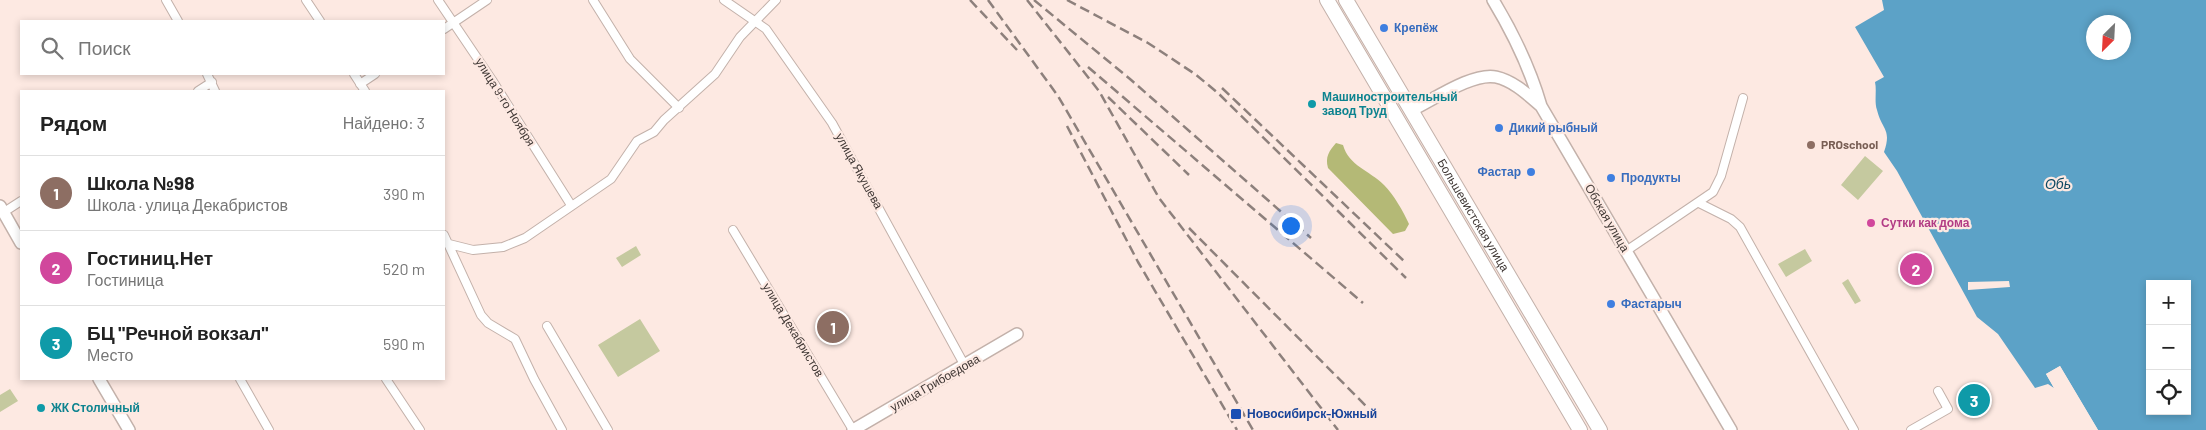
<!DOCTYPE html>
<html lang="ru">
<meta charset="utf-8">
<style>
body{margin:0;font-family:Barlow,sans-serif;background:#f6f6f6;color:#222}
.controls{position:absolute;right:15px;bottom:15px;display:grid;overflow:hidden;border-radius:0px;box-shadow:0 2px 8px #0003}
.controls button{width:45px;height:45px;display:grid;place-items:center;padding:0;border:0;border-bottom:1px solid #e0e0e0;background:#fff;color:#222;font:25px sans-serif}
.compass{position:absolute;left:2086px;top:15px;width:45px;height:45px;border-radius:50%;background:#fff;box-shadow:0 2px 8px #0003;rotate:204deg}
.you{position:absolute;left:1290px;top:225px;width:18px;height:18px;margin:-12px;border:4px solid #fff;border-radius:50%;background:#1a73e8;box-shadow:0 0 0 8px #1a73e833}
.badge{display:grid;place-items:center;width:32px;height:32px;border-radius:50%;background:#0f766e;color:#fff;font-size:16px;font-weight:700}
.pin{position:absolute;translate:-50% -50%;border:2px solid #fff;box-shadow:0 1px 5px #0006}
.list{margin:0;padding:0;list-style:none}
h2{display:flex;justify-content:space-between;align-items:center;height:65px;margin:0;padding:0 20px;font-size:21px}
h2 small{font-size:16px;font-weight:400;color:#767676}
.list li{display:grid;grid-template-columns:32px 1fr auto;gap:15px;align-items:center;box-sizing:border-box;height:75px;padding:0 20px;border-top:1px solid #e0e0e0}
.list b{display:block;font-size:19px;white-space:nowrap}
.list p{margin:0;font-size:16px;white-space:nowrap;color:#767676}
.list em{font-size:16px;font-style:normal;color:#767676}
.icon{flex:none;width:28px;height:28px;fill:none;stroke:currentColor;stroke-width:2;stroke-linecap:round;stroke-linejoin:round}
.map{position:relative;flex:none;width:2206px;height:430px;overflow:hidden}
.search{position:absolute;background:#fff;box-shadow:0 2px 8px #0003;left:20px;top:20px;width:425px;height:55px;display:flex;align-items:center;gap:12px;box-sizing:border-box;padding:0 18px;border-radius:0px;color:#767676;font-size:19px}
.panel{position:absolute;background:#fff;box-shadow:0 2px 8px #0003;left:20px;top:90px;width:425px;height:290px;border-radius:0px}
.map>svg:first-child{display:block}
.green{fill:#c5c99f}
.forest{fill:#b4b976}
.water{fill:#5ca2c7;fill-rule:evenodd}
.pier{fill:#fde9e2}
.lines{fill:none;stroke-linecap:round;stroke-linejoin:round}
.street-casing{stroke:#c3b1aa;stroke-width:10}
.secondary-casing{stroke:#c3b1aa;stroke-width:14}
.highway-casing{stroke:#c3b1aa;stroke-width:16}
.street{stroke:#fff;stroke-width:8}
.secondary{stroke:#fff;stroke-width:11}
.highway{stroke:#fff;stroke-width:14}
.rail{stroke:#8d807c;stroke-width:2.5;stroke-dasharray:10 5;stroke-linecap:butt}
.shop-dot{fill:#3f7fe0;stroke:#fde9e2;stroke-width:2}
.culture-dot{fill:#0f9aa8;stroke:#fde9e2;stroke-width:2}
.education-dot{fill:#8d6e63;stroke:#fde9e2;stroke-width:2}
.hotel-dot{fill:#d1479c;stroke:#fde9e2;stroke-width:2}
.transit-dot{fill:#1a4fb4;stroke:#fde9e2;stroke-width:2}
.labels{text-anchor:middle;stroke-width:4.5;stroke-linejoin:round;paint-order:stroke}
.shop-label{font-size:12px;font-weight:bold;fill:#366cbe;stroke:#fde9e2;text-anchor:start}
.culture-label{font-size:12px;font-weight:bold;fill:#0d838f;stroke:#fde9e2;text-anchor:start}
.street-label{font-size:12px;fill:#3f3734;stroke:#fde9e2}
.education-label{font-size:12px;font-weight:bold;fill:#785e54;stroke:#fde9e2;text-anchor:start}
.hotel-label{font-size:12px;font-weight:bold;fill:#b23c85;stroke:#fde9e2;text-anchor:start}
.transit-label{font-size:12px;font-weight:bold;fill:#164399;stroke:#fde9e2;text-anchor:start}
.water-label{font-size:14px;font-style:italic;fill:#0d4862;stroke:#fde9e2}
</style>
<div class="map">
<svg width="2206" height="430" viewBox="0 0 2206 430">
<rect width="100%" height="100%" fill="#fde9e2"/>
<path class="green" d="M1865 156 1883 171 1858 200 1841 185Z
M636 246 641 255 622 267 616 258Z
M1805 249 1812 261 1786 277 1778 264Z
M1848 279 1861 301 1855 304 1842 283Z
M640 319 660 351 618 377 598 345Z
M10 389 18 401 0 412V395Z"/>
<path class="forest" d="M1336 143 1343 145C1349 166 1369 170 1384 185 1394 195 1403 211 1409 224L1405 231 1393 234 1328 168C1325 157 1329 151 1336 143Z"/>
<path class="water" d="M1882 0H2206V430H2098L2060 366 2046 374 2054 388 2048 384 2035 388 1998 334 1977 317 1897 171 1884 152C1892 129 1882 130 1877 110 1874 101 1877 91 1875 82L1884 77 1855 27 1884 10ZM2094 22H2124V52H2094ZM2150 284H2187V411H2150Z"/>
<path class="pier" d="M2009 281 2010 287 1968 290V282Z
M2060 366 2098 430H2095L2059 369 2049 375 2056 388 2055 391 2051 390 2054 388 2046 374Z"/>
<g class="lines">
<g class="street-casing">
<path id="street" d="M166 0 178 21
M306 0 320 21
M438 0 492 80 571 205
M593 0 630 59 679 108
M724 0 766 29 832 123 965 366
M444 29 487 0
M207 74 215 91
M354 74 365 91
M360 84 375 74
M198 91 212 82
M1699 203 1731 219 1740 227 1854 430
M4 212 21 201
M733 230 853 430
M444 235 481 315 488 323 515 339 534 379 562 430
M449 244 473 250 503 247 525 238 611 179 637 141 654 132 664 120 715 74 740 37 776 0
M1626 251 1713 192 1721 176 1743 98
M547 326 608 430
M240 379 269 430
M386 379 420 430
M1911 430 1948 409 1938 391"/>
</g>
<g class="secondary-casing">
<path id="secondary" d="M1493 0C1513 33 1530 68 1541 106L1731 430
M1412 110C1433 100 1473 72 1496 77 1514 81 1528 95 1541 106
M0 206 21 243
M99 379 129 430
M853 430 1017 334"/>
</g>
<g class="highway-casing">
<g id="highway">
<path d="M1327 0 1580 430"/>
<path id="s1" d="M1346 0 1600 430"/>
</g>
</g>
<use href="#street" class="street"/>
<use href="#secondary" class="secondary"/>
<use href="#highway" class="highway"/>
<path class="rail" d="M970 0 1017 50
M988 0 1058 96 1253 430
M1027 0 1099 91 1159 198 1338 430
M1034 0 1130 79 1311 238
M1067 0 1148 43 1195 74 1218 93 1406 278
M1088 67 1363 303
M1222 88 1405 262
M1108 97 1189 175
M1067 126 1138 262 1237 430
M1189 228 1371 411"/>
</g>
<g class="shop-dot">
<circle cx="1384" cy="28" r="5"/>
<circle cx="1499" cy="128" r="5"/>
<circle cx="1531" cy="172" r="5"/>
<circle cx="1611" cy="178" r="5"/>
<circle cx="1611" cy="304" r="5"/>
</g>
<g class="culture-dot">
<circle cx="1312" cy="104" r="5"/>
<circle cx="41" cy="408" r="5"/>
</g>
<circle class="education-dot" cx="1811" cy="145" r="5"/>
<circle class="hotel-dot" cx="1871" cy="223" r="5"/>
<rect class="transit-dot" x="1230" y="408" width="12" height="12" rx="2.5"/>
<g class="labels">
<g class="shop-label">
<text x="1394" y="32">Крепёж</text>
<text x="1509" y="132">Дикий рыбный</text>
<text x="1521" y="176" text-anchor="end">Фастар</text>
<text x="1621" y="182">Продукты</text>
<text x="1621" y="308">Фастарыч</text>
</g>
<g class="culture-label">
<text x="1322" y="101">Машиностроительный<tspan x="1322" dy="14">завод Труд</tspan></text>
<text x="51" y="412">ЖК Столичный</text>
</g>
<g class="street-label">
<text transform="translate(505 102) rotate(58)" y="4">улица 9-го Ноября</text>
<text transform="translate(859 171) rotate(61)" y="4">улица Якушева</text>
<text dy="4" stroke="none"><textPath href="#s1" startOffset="250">Большевистская улица</textPath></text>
<text transform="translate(1607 218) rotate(60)" y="4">Обская улица</text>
<text transform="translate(793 330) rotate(59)" y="4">улица Декабристов</text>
<text transform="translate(935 383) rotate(-30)" y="4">улица Грибоедова</text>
</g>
<g class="education-label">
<text x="1821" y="149">PROschool</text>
</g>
<g class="hotel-label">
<text x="1881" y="227">Сутки как дома</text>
</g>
<g class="transit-label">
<text x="1247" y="418">Новосибирск-Южный</text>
</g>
<g class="water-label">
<text x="2058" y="189">Обь</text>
</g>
</g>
</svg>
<div class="controls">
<button>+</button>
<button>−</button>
<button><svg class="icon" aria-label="locate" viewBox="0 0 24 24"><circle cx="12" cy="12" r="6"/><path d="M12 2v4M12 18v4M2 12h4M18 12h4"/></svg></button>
</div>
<svg class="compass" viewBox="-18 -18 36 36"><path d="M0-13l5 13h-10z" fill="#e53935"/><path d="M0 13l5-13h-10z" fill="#767676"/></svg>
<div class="you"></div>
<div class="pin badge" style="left:833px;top:327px;background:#8d6e63">1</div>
<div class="pin badge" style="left:1916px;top:269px;background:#d1479c">2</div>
<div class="pin badge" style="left:1974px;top:400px;background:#0f9aa8">3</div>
<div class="search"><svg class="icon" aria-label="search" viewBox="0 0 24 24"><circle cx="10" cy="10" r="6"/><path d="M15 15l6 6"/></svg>Поиск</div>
<section class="panel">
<h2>Рядом<small>Найдено: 3</small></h2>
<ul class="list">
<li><span class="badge" style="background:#8d6e63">1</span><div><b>Школа №98</b><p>Школа · улица Декабристов</p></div><em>390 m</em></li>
<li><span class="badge" style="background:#d1479c">2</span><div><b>Гостиниц.Нет</b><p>Гостиница</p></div><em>520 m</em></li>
<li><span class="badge" style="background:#0f9aa8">3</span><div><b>БЦ &quot;Речной вокзал&quot;</b><p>Место</p></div><em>590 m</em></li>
</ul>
</section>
</div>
